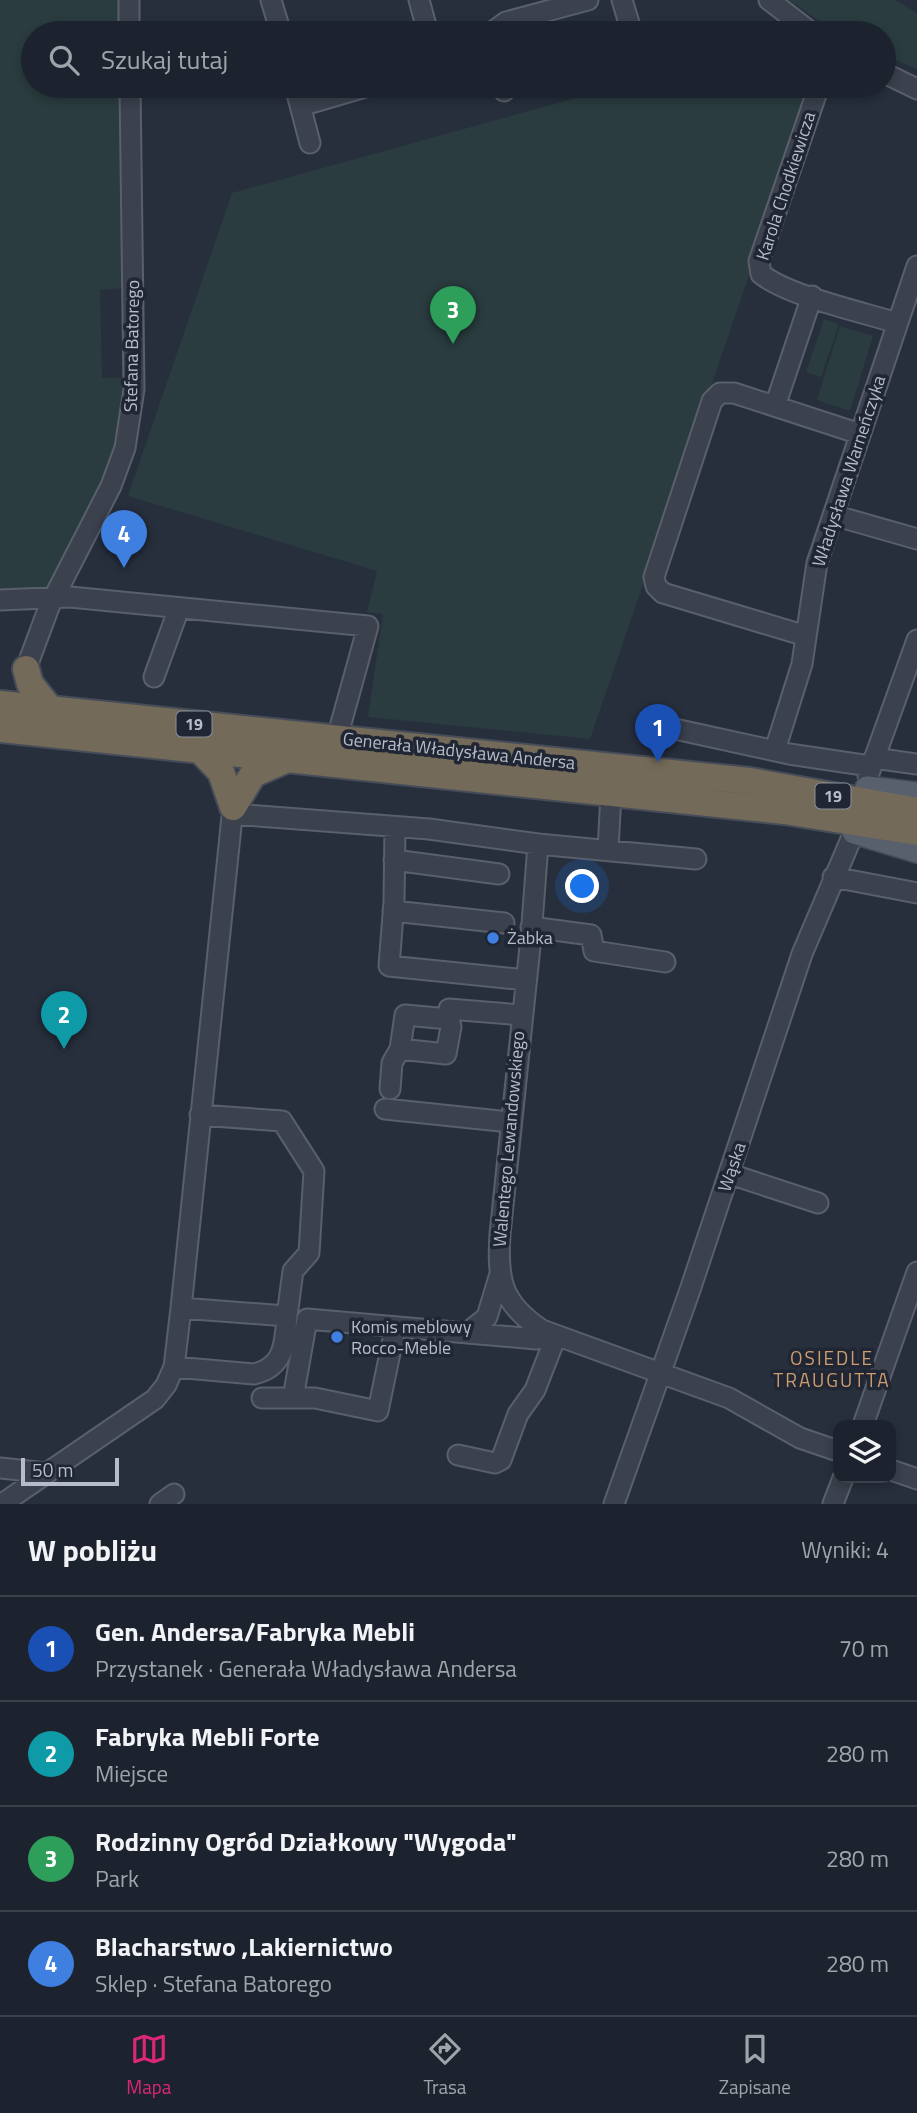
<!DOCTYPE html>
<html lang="pl">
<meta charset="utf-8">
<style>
body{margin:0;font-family:"Titillium Web",sans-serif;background:#2a2f3a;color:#f1f3f6}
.controls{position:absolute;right:21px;bottom:21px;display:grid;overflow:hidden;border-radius:14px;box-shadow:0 4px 10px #0003}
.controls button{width:63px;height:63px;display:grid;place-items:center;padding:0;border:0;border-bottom:2px solid #3b404a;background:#1d232e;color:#f1f3f6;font:35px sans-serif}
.scale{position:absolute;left:21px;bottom:18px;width:98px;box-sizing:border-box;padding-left:7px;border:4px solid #b7bdc8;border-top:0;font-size:19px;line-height:24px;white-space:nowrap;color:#b7bdc8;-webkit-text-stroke:5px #202633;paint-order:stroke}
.you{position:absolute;left:583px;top:887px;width:24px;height:24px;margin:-18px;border:5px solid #fff;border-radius:50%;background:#1a73e8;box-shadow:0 0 0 10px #1a73e833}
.badge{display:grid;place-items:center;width:46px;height:46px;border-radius:50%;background:#db2777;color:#fff;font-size:23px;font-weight:700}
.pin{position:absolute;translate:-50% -58px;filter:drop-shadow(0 2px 4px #0008)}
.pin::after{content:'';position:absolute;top:37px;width:24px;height:21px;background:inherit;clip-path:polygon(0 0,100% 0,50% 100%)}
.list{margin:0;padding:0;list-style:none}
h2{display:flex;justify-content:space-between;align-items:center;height:91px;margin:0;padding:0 28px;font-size:30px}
h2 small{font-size:23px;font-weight:400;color:#a0a4aa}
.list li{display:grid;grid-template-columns:46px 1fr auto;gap:21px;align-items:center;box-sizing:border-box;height:105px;padding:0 28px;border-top:2px solid #3b404a}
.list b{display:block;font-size:26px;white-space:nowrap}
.list p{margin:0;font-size:23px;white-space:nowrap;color:#a0a4aa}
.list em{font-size:23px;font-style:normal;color:#a0a4aa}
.icon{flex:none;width:38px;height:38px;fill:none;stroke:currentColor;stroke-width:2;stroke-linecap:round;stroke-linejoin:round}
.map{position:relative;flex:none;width:917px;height:1504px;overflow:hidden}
.search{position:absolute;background:#1d232e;box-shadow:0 4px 10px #0003;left:21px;right:21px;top:21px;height:77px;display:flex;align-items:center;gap:18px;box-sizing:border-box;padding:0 24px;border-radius:38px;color:#a0a4aa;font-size:26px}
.sheet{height:511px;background:#1d232e}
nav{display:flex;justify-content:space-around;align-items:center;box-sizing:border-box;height:98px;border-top:2px solid #3b404a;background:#1d232e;font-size:19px;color:#a0a4aa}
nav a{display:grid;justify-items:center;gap:4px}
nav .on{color:#db2777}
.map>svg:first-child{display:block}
.green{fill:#2a3c3f}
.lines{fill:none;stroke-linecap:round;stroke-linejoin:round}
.minor-casing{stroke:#595f6b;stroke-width:23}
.major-casing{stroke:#444a57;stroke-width:26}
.highway-casing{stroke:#464c58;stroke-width:30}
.minor{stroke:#3b414d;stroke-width:19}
.major{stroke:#59606d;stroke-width:23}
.highway{stroke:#736a59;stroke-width:26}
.shop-dot{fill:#3f7fe0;stroke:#202633;stroke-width:2.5}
.labels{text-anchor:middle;stroke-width:7;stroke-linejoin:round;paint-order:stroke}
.shield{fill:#202633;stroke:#8a909b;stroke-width:2}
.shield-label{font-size:16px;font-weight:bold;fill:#b7bdc8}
.street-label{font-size:18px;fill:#b7bdc8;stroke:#202633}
.poi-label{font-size:18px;fill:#b7bdc8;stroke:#202633;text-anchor:start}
.neighbourhood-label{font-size:19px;letter-spacing:2px;fill:#cc9d6e;stroke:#202633}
</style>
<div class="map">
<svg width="917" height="1504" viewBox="0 0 917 1504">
<rect width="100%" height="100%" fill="#272f3d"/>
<path class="green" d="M0 0H131V33H33V86H131L133 287 100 290 102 378H134L130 420 53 599 0 591Z
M789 0H895L917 13V69L884 55V33H836Z
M619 86H814L590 739 368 717 383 614 367 612 377 571 128 496 232 193Z
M824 319 839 324 821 377 806 372Z
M840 326 873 336 850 411 817 400Z"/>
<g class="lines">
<g class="minor-casing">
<path id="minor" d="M129 0V33
M271 0 281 33
M419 0 428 33
M622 0 632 33
M769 0 812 33
M491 33 506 22 588 0
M884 73 917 89
M295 86 310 143
M502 86 504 91
M819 86 759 261 761 274C788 296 862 312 897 323
M301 106 369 86
M775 406 812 296
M833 515 917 539
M0 600 70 597 368 626 337 738
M806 636 663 593 656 586 654 577 712 401 720 393H734L860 434
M26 669 49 607 111 486 125 448 134 389 130 86
M154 677 179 608
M652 724 789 754 870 766
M775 750 802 664 817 563 917 266
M874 758 917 764
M868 776 917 640
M233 814 429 829 538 844 531 937 500 1234C497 1279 501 1303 542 1330L729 1398 800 1438 838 1451
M395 827 394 902 389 966 526 980
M538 844 696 859
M608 850 611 794
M394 860 499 874
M833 877 917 893
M393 911 504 923
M531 927 591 935 594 951 665 962
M400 1049 446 1054 451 1027 449 1019
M390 1089 392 1063 400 1049 405 1015 449 1019V1009L521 1015
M385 1109 510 1122
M200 1115 282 1121 314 1171 309 1253 293 1271 287 1316 181 1308 233 807
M730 1174 818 1203
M467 1333 487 1317 499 1277
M174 1367 254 1374C285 1367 285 1342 287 1316
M262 1398H315L378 1411 395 1329
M293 1398 307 1319 536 1339 552 1335
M863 1425 917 1272
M458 1455 495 1463 501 1460 518 1414 535 1390 556 1336
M0 1468 47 1473 155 1399 166 1385 174 1367 181 1308
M891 1470 917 1479
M2 1504 47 1473
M160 1504 174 1494
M614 1504 690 1290 802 954 854 832
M833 1504 843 1478"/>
</g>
<g class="major-casing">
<path id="major" d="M867 788 917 794
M854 832 917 851"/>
</g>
<g class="highway-casing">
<path id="highway" d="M26 669 30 684 51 710
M0 704 750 781 917 811
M0 729 784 811 917 832
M201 751 221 772 233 807
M233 807 253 774 283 761"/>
</g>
<use href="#minor" class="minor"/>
<use href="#major" class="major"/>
<use href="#highway" class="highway"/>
</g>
<g class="shop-dot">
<circle cx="493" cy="938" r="7"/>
<circle cx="337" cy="1337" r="7"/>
</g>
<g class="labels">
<g class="shield">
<rect x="176.5" y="711.5" width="35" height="25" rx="5"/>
<rect x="815.5" y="783.5" width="35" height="25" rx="5"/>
</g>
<g class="shield-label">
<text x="194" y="730">19</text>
<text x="833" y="802">19</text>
</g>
<g class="street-label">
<text transform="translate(786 186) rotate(-72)" y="6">Karola Chodkiewicza</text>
<text transform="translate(132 346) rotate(-89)" y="6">Stefana Batorego</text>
<text transform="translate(849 471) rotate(-72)" y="6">Władysława Warneńczyka</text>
<text transform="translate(459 751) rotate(6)" y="6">Generała Władysława Andersa</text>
<text transform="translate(509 1139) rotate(-85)" y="6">Walentego Lewandowskiego</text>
<text transform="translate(732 1167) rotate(-71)" y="6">Wąska</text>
</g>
<g class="poi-label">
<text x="507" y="944">Żabka</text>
<text x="351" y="1333">Komis meblowy<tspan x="351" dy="21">Rocco-Meble</tspan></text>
</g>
<g class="neighbourhood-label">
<text x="832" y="1365">OSIEDLE<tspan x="832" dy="22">TRAUGUTTA</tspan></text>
</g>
</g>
</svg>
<div class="controls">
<button><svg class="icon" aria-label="layers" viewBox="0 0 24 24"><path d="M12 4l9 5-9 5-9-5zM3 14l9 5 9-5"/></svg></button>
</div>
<div class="scale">50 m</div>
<div class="you"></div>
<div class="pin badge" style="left:658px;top:762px;background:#1a4fb4">1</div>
<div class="pin badge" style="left:64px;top:1049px;background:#0f9aa8">2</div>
<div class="pin badge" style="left:453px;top:344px;background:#2e9e5b">3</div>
<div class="pin badge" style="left:124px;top:568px;background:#3f7fe0">4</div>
<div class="search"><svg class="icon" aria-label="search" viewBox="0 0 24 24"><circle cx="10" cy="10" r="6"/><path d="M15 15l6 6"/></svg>Szukaj tutaj</div>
</div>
<section class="sheet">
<h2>W pobliżu<small>Wyniki: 4</small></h2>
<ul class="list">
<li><span class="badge" style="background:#1a4fb4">1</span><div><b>Gen. Andersa/Fabryka Mebli</b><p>Przystanek · Generała Władysława Andersa</p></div><em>70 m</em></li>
<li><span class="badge" style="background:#0f9aa8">2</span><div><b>Fabryka Mebli Forte</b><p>Miejsce</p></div><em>280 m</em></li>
<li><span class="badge" style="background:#2e9e5b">3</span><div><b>Rodzinny Ogród Działkowy &quot;Wygoda&quot;</b><p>Park</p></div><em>280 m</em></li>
<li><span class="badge" style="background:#3f7fe0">4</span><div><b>Blacharstwo ,Lakiernictwo</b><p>Sklep · Stefana Batorego</p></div><em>280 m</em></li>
</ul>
</section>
<nav>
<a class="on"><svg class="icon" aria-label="map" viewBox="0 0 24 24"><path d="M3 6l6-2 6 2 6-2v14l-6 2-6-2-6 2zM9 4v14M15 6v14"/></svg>Mapa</a>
<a><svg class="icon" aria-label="directions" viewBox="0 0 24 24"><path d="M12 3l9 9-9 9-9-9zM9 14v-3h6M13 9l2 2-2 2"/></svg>Trasa</a>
<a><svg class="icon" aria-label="saved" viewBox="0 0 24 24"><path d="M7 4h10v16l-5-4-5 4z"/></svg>Zapisane</a>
</nav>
